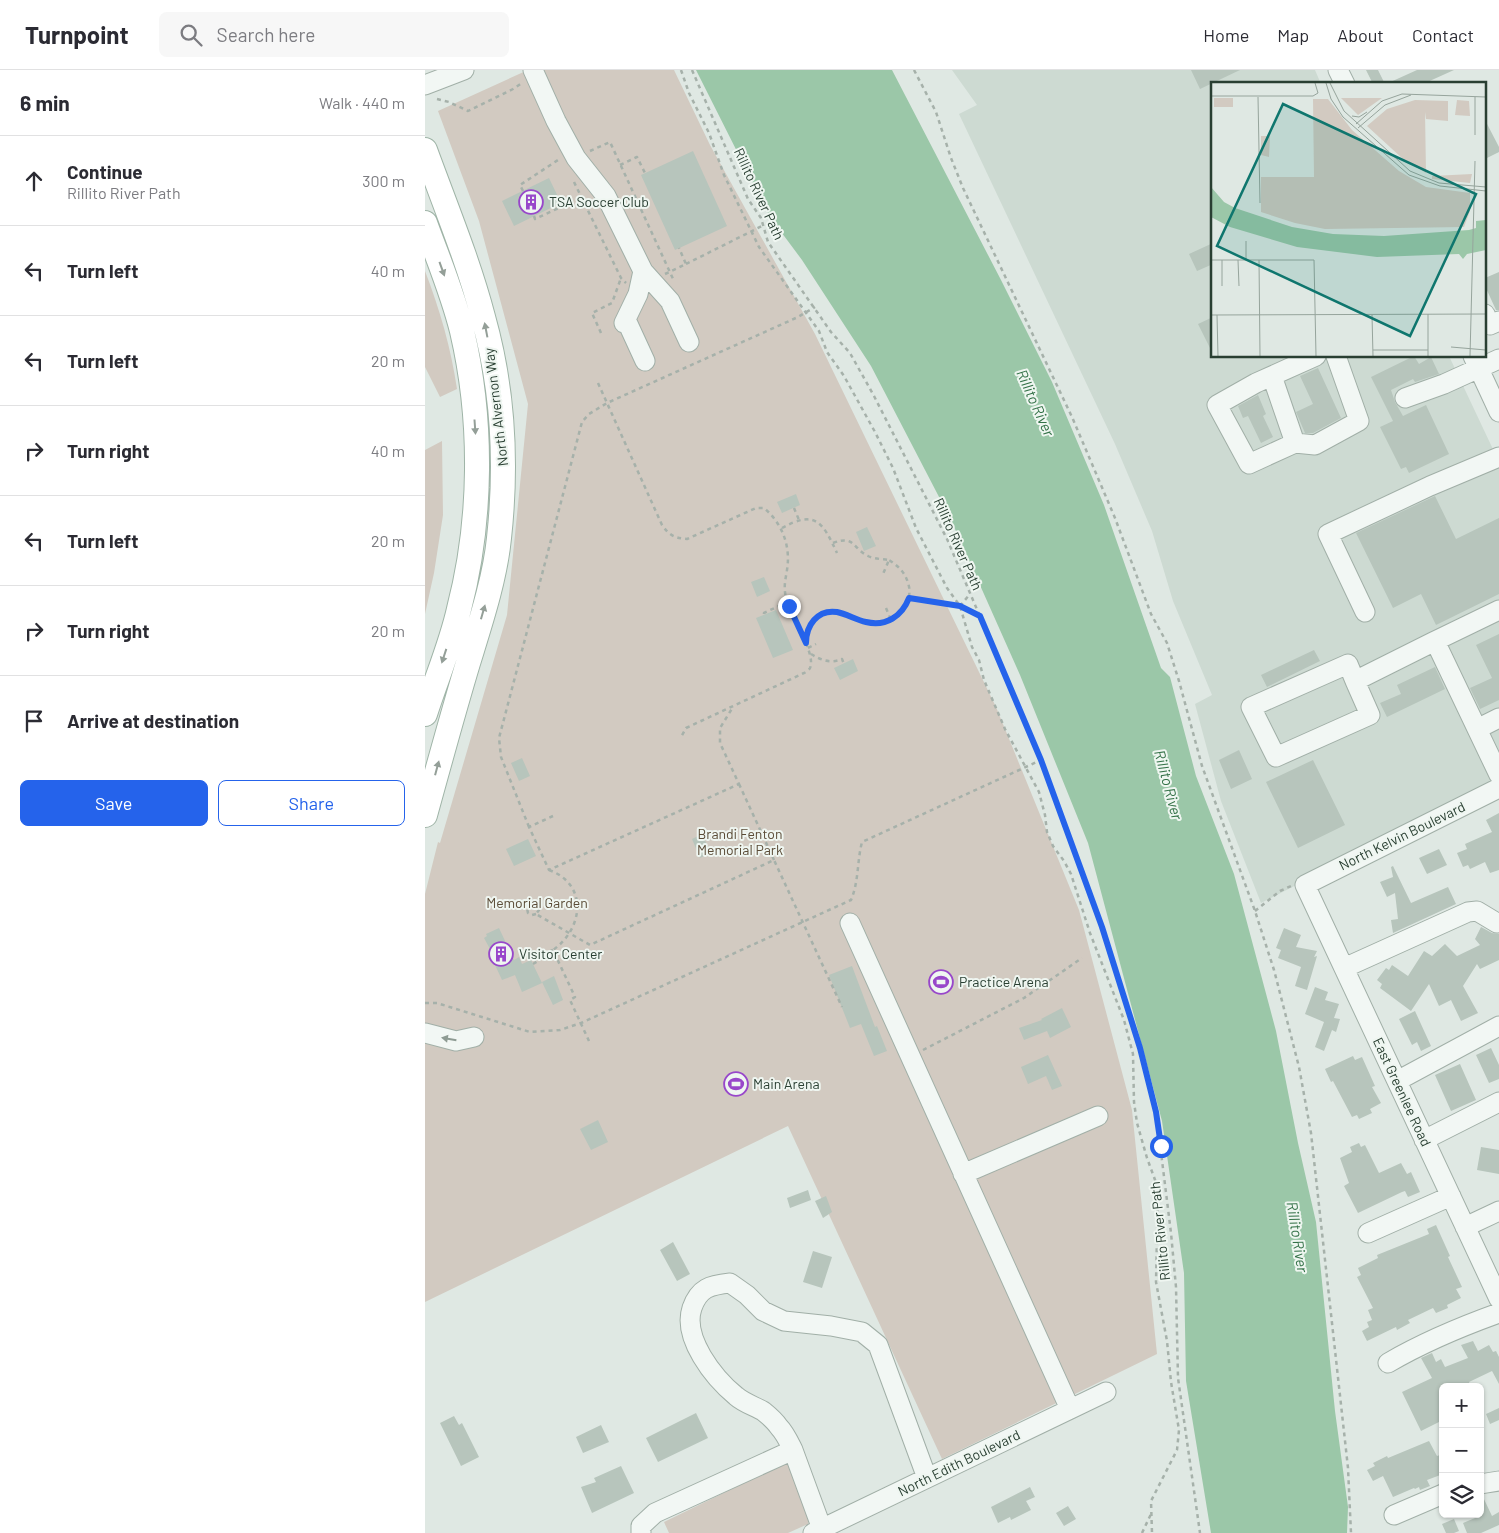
<!DOCTYPE html>
<meta charset="utf-8">
<style>
body{margin:0;font-family:Barlow,sans-serif;background:#f7f7f7;color:#2b2b33}
.controls{position:absolute;right:15px;bottom:15px;display:grid;overflow:hidden;border-radius:8px;box-shadow:0 1px 4px #0004}
.controls button{width:45px;height:45px;display:grid;place-items:center;padding:0;border:0;border-bottom:1px solid #e1e1e2;background:#fff;color:#2b2b33;font:25px sans-serif}
.stop{position:absolute;width:15px;height:15px;margin:-11px;border:4px solid #2563eb;border-radius:50%;background:#fff}
.stop.end{background:#2563eb;border-color:#fff;box-shadow:0 1px 5px #0008}
.list{margin:0;padding:0;list-style:none}
h2{display:flex;justify-content:space-between;align-items:center;height:65px;margin:0;padding:0 20px;font-size:21px}
h2 small{font-size:16px;font-weight:400;color:#7c7c81}
.list li{display:grid;grid-template-columns:32px 1fr auto;gap:15px;align-items:center;box-sizing:border-box;height:90px;padding:0 20px;border-top:1px solid #e1e1e2}
.list b{display:block;font-size:19px;white-space:nowrap}
.list p{margin:0;font-size:16px;white-space:nowrap;color:#7c7c81}
.list em{font-size:16px;font-style:normal;color:#7c7c81}
.actions{display:flex;gap:10px;padding:15px 20px}
.actions a{flex:1;padding:11px 0;border:1px solid #2563eb;border-radius:8px;text-align:center;font-size:18px;color:#2563eb}
.actions .main{background:#2563eb;color:#fff}
.icon{flex:none;width:28px;height:28px;fill:none;stroke:currentColor;stroke-width:2;stroke-linecap:round;stroke-linejoin:round}
.map{position:relative;flex:none;width:1074px;height:1463px;overflow:hidden}
header{display:flex;align-items:center;gap:30px;box-sizing:border-box;height:70px;padding:0 25px;background:#fff;border-bottom:1px solid #e1e1e2}
header strong{font-size:24px}
nav{display:flex;gap:28px;margin-inline-start:auto;font-size:18px}
.search{width:350px;height:45px;background:#f7f7f7;display:flex;align-items:center;gap:12px;box-sizing:border-box;padding:0 18px;border-radius:8px;color:#7c7c81;font-size:19px}
main{display:flex}
aside{flex:1;background:#fff}
.map>svg:first-child{display:block}
.built{fill:#cddad2}
.green{fill:#d2cac1}
.water{fill:#9bc7a8}
.building{fill:#b7c5bc}
.lines{fill:none;stroke-linecap:round;stroke-linejoin:round}
.minor-casing{stroke:#a1afa7;stroke-width:21}
.major-casing{stroke:#9fb4a7;stroke-width:26}
.path{stroke:#a6b1aa;stroke-width:2.5;stroke-dasharray:4 4;stroke-linecap:butt}
.minor{stroke:#f2f7f4;stroke-width:19}
.major{stroke:#fff;stroke-width:24}
.oneway{fill:#949f98}
.oneway2{fill:#8e9b93}
.route{stroke:#2563eb;stroke-width:6}
.labels{text-anchor:middle;stroke-width:4;stroke-linejoin:round;paint-order:stroke}
.street-label{font-size:14px;fill:#293f32;stroke:#eff6f1}
.poi-label{font-size:14px;fill:#293f32;stroke:#eff6f1;text-anchor:start}
.park-label{font-size:14px;fill:#5a4b36;stroke:#eff6f1}
.water-label{font-size:15px;font-style:italic;fill:#347248;stroke:#eff6f1}
.inset-road{fill:none;stroke:#96a49c;stroke-width:1}
.view{fill:#0f766e;fill-opacity:0.15;stroke:#0f766e;stroke-width:2.5}
.inset-edge{fill:none;stroke:#293f32;stroke-width:2.5}
</style>
<header>
<strong>Turnpoint</strong>
<div class="search"><svg class="icon" aria-label="search" viewBox="0 0 24 24"><circle cx="10" cy="10" r="6"/><path d="M15 15l6 6"/></svg>Search here</div>
<nav><a>Home</a><a>Map</a><a>About</a><a>Contact</a></nav>
</header>
<main>
<aside>
<h2>6 min<small>Walk · 440 m</small></h2>
<ul class="list">
<li><svg class="icon" aria-label="ahead" viewBox="0 0 24 24"><path d="M12 20V5M6 11l6-6 6 6"/></svg><div><b>Continue</b><p>Rillito River Path</p></div><em>300 m</em></li>
<li><svg class="icon" aria-label="left" viewBox="0 0 24 24"><path d="M17 20v-9H6M10 6l-5 5 5 5"/></svg><div><b>Turn left</b></div><em>40 m</em></li>
<li><svg class="icon" aria-label="left" viewBox="0 0 24 24"><path d="M17 20v-9H6M10 6l-5 5 5 5"/></svg><div><b>Turn left</b></div><em>20 m</em></li>
<li><svg class="icon" aria-label="right" viewBox="0 0 24 24"><path d="M7 20v-9h11M14 6l5 5-5 5"/></svg><div><b>Turn right</b></div><em>40 m</em></li>
<li><svg class="icon" aria-label="left" viewBox="0 0 24 24"><path d="M17 20v-9H6M10 6l-5 5 5 5"/></svg><div><b>Turn left</b></div><em>20 m</em></li>
<li><svg class="icon" aria-label="right" viewBox="0 0 24 24"><path d="M7 20v-9h11M14 6l5 5-5 5"/></svg><div><b>Turn right</b></div><em>20 m</em></li>
<li><svg class="icon" aria-label="arrive" viewBox="0 0 24 24"><path d="M6 21V4h12l-3 4 3 4H6"/></svg><div><b>Arrive at destination</b></div></li>
</ul>
<div class="actions"><a class="main">Save</a><a>Share</a></div>
</aside>
<div class="map">
<svg width="1074" height="1463" viewBox="0 0 1074 1463">
<rect width="100%" height="100%" fill="#dfe8e3"/>
<path class="built" d="M527 0H890L896 14H788V286H1024L1074 392V711L836 833 796 731 770 634 787 625 748 531 727 461 690 374 534 44 552 35Z"/>
<path class="green" d="M103 0H249L285 75 390 264 571 637 654 840 707 1040 732 1284 517 1389 363 1056 0 1232V824L13 772 15 773 82 545 103 334 54 151 13 41Z
M0 201C15 240 26 278 32 319L15 327 0 297Z
M17 371 18 445 9 503 0 544V380Z
M360 1393 367 1395 387 1439 383 1454 363 1463H244L239 1452Z"/>
<path class="water" d="M271 0H467L576 210 627 312 679 435 736 598 745 607 771 706 809 804 851 961 873 1073 891 1152 910 1341 923 1437 922 1463H786L761 1311 759 1203 737 1051 663 773 595 605 526 450 446 296 377 190 345 147Z"/>
<path class="building" d="M766 0H815L775 19Z
M941 0H953L960 14H948Z
M992 0H1029L998 14H961Z
M1060 50 1074 77V82L1060 89Z
M268 81 302 156 250 180 216 105Z
M124 108 136 133 89 156 77 131Z
M788 173V194L772 201 764 184Z
M1074 202V240H1071L1060 216V208Z
M788 247V284L773 254Z
M989 286 994 294 1006 287 1014 304 990 312 988 309 966 320 970 332 978 346 1001 335 1024 384 984 403 981 397 976 399 955 357 968 351 946 307Z
M893 298 916 348 888 363H880L871 342 888 334 875 306Z
M833 325 841 344 838 346 848 367 836 373 823 346 818 348 813 336Z
M371 424 375 435 357 443 352 432Z
M1010 426 1031 469 1074 448V524L1011 555 996 524 968 538 931 463Z
M442 457 451 476 439 481 431 462Z
M339 507 345 521 332 527 326 512Z
M351 540 368 580 348 588 331 548Z
M1074 564V630L1055 639 1045 618 1067 608 1051 575Z
M889 580 895 591 842 617 836 605Z
M428 589 433 601 415 610 409 598Z
M1010 597 1020 619 962 647 955 633 976 624 972 615Z
M814 680 827 709 806 719 794 690Z
M97 688 105 706 94 711 86 693Z
M888 690 920 755 873 778 841 712Z
M1074 743V800L1065 803 1060 792 1045 799 1043 795 1038 797 1032 783 1042 779 1040 774 1067 762 1061 750Z
M277 764 286 783 275 788 267 769Z
M103 769 111 786 89 796 81 779Z
M1014 779 1022 795 1002 804 994 788Z
M968 796 986 833 1023 817 1031 834 968 863 966 850 973 849 970 823 962 827 955 812 968 807 966 797Z
M1056 857 1067 863 1074 864V890L1055 899 1052 894 1038 916 1053 943 1036 951 1026 930 1014 936 1004 914 986 941 955 918 957 914 952 910 961 898 964 900 967 895 983 906 999 881 1007 886 1020 874 1032 886 1055 875 1050 869Z
M74 858 89 890 94 887 97 894 106 890 117 913 97 922 90 905 77 910 63 880 65 879 59 868 62 866 61 864Z
M859 858 876 865 871 877 892 881 889 887 892 886 882 920 870 916 876 897 853 888 856 880 851 878Z
M427 896 450 957 452 956 462 981 449 986 436 954 425 958 404 905Z
M129 906 138 930 128 935 117 912Z
M890 917 903 922 900 930 914 934 909 948 915 949 911 962 907 960 899 981 890 977 899 952 880 944Z
M637 938 646 957 625 968 622 961 599 970 594 958 617 950 616 949Z
M990 941 1006 976 996 981 992 972 987 975 974 949Z
M1066 978 1074 995V1009L1064 1013 1051 985Z
M623 985 637 1016 627 1020 621 1006 603 1014 596 997Z
M928 986 930 990 937 987 950 1016 947 1017 956 1033 945 1039 947 1043 934 1049 932 1045 927 1047 908 1011 906 1012 900 999Z
M1035 994 1051 1030 1026 1041 1010 1005Z
M173 1050 183 1072 166 1080 155 1059Z
M934 1073 936 1077 940 1075 954 1103 976 1093 982 1104 986 1102 995 1122 983 1127 980 1121 977 1122 933 1143 919 1116 924 1113 915 1088 927 1082 925 1077Z
M1056 1077 1074 1080V1104L1052 1100Z
M383 1120 386 1130 365 1138 362 1128Z
M401 1126 407 1142 398 1148 390 1131Z
M1011 1155 1025 1186 1023 1187 1037 1217 1031 1219 1036 1228 1022 1235 1023 1238 1011 1243 1008 1238 983 1250 985 1253 972 1260 971 1257 942 1271 937 1261 944 1257 942 1252 947 1250 943 1240 948 1238 932 1207 936 1205 933 1198 953 1188 952 1185 1004 1164 1002 1159Z
M248 1172 265 1204 252 1211 235 1180Z
M388 1181 407 1187 397 1218 378 1212Z
M1048 1271 1053 1281 1064 1275 1068 1282 1071 1281 1074 1287V1314L1067 1301 1044 1312 1046 1317H1018V1350L996 1361 977 1322 1007 1308 996 1288 1007 1283 1011 1292 1016 1289 1020 1297 1043 1288 1036 1275Z
M1074 1338V1350L1065 1354 1061 1344Z
M271 1343 283 1368 233 1392 221 1368Z
M29 1346 34 1355 37 1353 54 1387 36 1396 15 1353Z
M176 1355 184 1372 158 1383 151 1367Z
M1004 1371 1012 1386 1018 1384V1404L1002 1410 1005 1416 995 1420 994 1417 990 1419 989 1418 968 1427 958 1406 948 1411 942 1400 950 1396 948 1393 962 1386 963 1388Z
M196 1396 209 1423 167 1443 156 1417 171 1412 169 1408Z
M605 1417 610 1427 601 1431 606 1440 586 1450 585 1447 573 1453 566 1437Z
M1055 1425H1057L1067 1446 1074 1442V1455L1056 1463H1042L1038 1453 1055 1446Z
M643 1436 651 1449 639 1456 631 1443Z
M1029 1449 1034 1461 1029 1463H1021L1017 1454Z"/>
<g class="lines">
<g class="minor-casing">
<path id="minor" d="M108 0 131 51 151 88 181 126 218 201
M913 0 920 14
M0 15 39 0
M1060 244 1065 255 1074 251
M891 286 831 313 792 335 824 394 870 373 890 375 934 351 911 286
M1048 286 1074 342
M220 291 203 254 199 253 213 224 218 201 245 231 264 272
M847 306 870 373
M980 328 1019 314 1074 289
M1074 540 1010 571 1074 705
M940 542 903 464 1005 416 1074 387
M930 611 945 645 851 687 826 637 923 594 930 611 1010 571
M1052 659 1074 648
M1074 718 880 815 1074 1229
M425 853 645 1339
M919 898 1043 842 1052 841 1072 853
M0 963 31 971 49 967
M972 1011 1074 956
M999 1070 1074 1032
M538 1104 673 1046
M1040 1157 1074 1141
M943 1163 1026 1126
M963 1293C999 1272 1035 1257 1074 1243
M368 1380C364 1372 360 1363 354 1357 350 1351 343 1345 338 1341 329 1336 319 1333 311 1326 289 1308 257 1268 267 1238 274 1218 285 1215 305 1213L322 1225 338 1241 359 1251 406 1256 437 1262 453 1275 502 1408
M1055 1414 1074 1411
M969 1445 1018 1424
M216 1463V1456L230 1443 368 1380 397 1459
M388 1463 681 1322"/>
</g>
<g class="major-casing">
<path id="major" d="M0 80C20 135 43 190 58 247 78 318 82 395 74 468 70 509 55 554 43 593 28 643 14 694 0 745
M0 153C13 189 28 224 37 261 58 351 57 450 34 539 26 575 11 609 0 644"/>
</g>
<path class="path" d="M256 0 264 23 284 63 299 105 334 177 394 261 402 282 419 306 450 362 468 398 491 458 522 518 535 536 547 577 554 590 559 610 580 659 614 722 620 745 622 762 628 776 639 791 646 804 665 863 699 950 708 984 709 1032 712 1053 722 1088 733 1118 731 1212 742 1271 746 1312 754 1360 752 1380 726 1431 727 1463
M267 0 323 129 336 148 343 172 406 262 425 283 449 326 522 469 616 690 677 857 715 978 731 1042 746 1163 751 1217 753 1308 775 1463
M489 0 511 42 526 88 538 118 647 347 690 448 726 544 742 573 754 611 777 696 830 841 849 900 874 997 886 1063 923 1398 926 1463
M12 29 24 32 43 41 88 19 97 13
M165 81 185 72 249 211
M195 95 212 87 220 103
M149 112 196 208 201 213
M98 121 95 115 136 88
M109 146 110 149 140 135 151 134 158 131
M261 194 339 155
M240 204 261 194 254 178
M176 263 167 243 187 233 196 208
M173 313 237 455C244 465 249 468 262 469L331 438H339C357 453 366 476 362 500 361 507 359 514 360 522 362 541 392 583 385 598 384 600 381 602 379 603L261 658 256 667
M369 438 374 450
M357 458C391 439 398 453 412 483
M408 473C430 465 427 478 443 486 449 489 457 489 464 490L458 504
M484 528 535 536 554 546
M535 536 545 524
M461 538 466 550
M339 544V543L362 532
M381 572C381 559 388 546 401 543 426 537 454 573 479 539 484 531 486 521 483 513 480 502 473 496 464 490
M383 578 391 574
M386 584C396 590 405 594 417 589L419 594
M314 714 349 790
M128 746 104 757 124 800 314 714 295 673V658L308 637
M104 757 76 687 74 668 157 352 164 344 182 333 373 247 390 237
M124 800C163 814 159 858 128 880L150 927 145 930 164 971
M830 841 855 821 866 816
M111 844 107 845 103 843 102 838 104 834 109 833 113 835 114 840 111 844 165 875 349 790 417 937
M108 894 113 891 112 887 128 880
M0 933H12L105 962 135 960 156 953 426 830C434 811 432 791 437 772L616 690
M498 980 599 928 657 888
M717 1463 726 1444"/>
<use href="#minor" class="minor"/>
<use href="#major" class="major"/>
</g>
<defs><path id="oneway-solid" d="M-6-.8H1V-3.2L6.5 0L1 3.2V.8H-6Z" transform="scale(1.25)"/></defs>
<g class="oneway">
<use href="#oneway-solid" transform="translate(17 199) rotate(70)"/>
<use href="#oneway-solid" transform="translate(61 260) rotate(-101)"/>
<use href="#oneway-solid" transform="translate(50 357) rotate(86)"/>
<use href="#oneway-solid" transform="translate(58 542) rotate(-74)"/>
<use href="#oneway-solid" transform="translate(19 586) rotate(108)"/>
<use href="#oneway-solid" transform="translate(12 698) rotate(-75)"/>
</g>
<use class="oneway2" href="#oneway-solid" transform="translate(24 969) rotate(-170)"/>
<g class="lines">
<path class="route" d="M364 536 381 573C381 556 392 539 412 542 422 544 431 550 441 552 461 557 477 546 484 528L535 536 555 546 616 690 677 857 715 978 731 1042 736 1076"/>
</g>
<defs>
<g id="building-ring" transform="scale(1.25)"><circle r="9.5" fill="#eff6f1" stroke="#9847ca" stroke-width="1.5"/><path d="M-4-6H4V6H1V3H-1V6H-4ZM-2.5-4.3h1.7v1.8h-1.7ZM.8-4.3h1.7v1.8H.8ZM-2.5-1h1.7V.8h-1.7ZM.8-1h1.7V.8H.8Z" fill="#9847ca"/></g>
<g id="stadium-ring" transform="scale(1.25)"><circle r="9.5" fill="#eff6f1" stroke="#9847ca" stroke-width="1.5"/><path d="M0-5a6.5 5 0 1 0 0 10a6.5 5 0 1 0 0-10ZM-3.5-1.8h7v3.6h-7Z" fill="#9847ca"/></g>
</defs>
<g fill-rule="evenodd">
<use href="#building-ring" x="106" y="132"/>
<use href="#building-ring" x="76" y="884"/>
<use href="#stadium-ring" x="516" y="912"/>
<use href="#stadium-ring" x="311" y="1014"/>
</g>
<g class="labels">
<g class="street-label">
<text transform="translate(334 124) rotate(65)" y="5">Rillito River Path</text>
<text transform="translate(71 337) rotate(-97)" y="5">North Alvernon Way</text>
<text transform="translate(533 474) rotate(66)" y="5">Rillito River Path</text>
<text transform="translate(977 766) rotate(-26)" y="5">North Kelvin Boulevard</text>
<text transform="translate(977 1022) rotate(65)" y="5">East Greenlee Road</text>
<text transform="translate(735 1161) rotate(-96)" y="5">Rillito River Path</text>
<text transform="translate(534 1393) rotate(-26)" y="5">North Edith Boulevard</text>
</g>
<g class="poi-label">
<text x="124" y="137">TSA Soccer Club</text>
<text x="94" y="889">Visitor Center</text>
<text x="534" y="917">Practice Arena</text>
<text x="328" y="1019">Main Arena</text>
</g>
<g class="park-label">
<text x="315" y="769">Brandi Fenton<tspan x="315" dy="16">Memorial Park</tspan></text>
<text x="112" y="838">Memorial Garden</text>
</g>
<g class="water-label">
<text transform="translate(610 333) rotate(66)" y="5">Rillito River</text>
<text transform="translate(743 715) rotate(75)" y="5">Rillito River</text>
<text transform="translate(872 1167) rotate(81)" y="5">Rillito River</text>
</g>
</g>
<g transform="translate(786 12)">
<rect width="275" height="275" fill="#dfe8e3"/>
<path d="M3 16H22V25H3ZM130 16H171L147 33ZM102 17H117L141 48 188 89 215 105 259 111V129L253 145 114 147 84 141 50 130V95H103ZM204 18 237 19V39L215 37 214 30 215 91 192 77 156 44 176 27ZM246 18 258 19 259 34 244 33ZM50 54H59L58 75 50 73ZM261 92 259 101 221 97V94Z" fill="#d2cac1"/>
<path d="M0 105 13 120 24 126 81 145 122 152 173 154 258 148 265 146V139L275 138V168L256 172 252 177 248 172 166 175 86 165 19 145 0 135Z" fill="#9bc7a8"/>
<path class="inset-road" d="M115 1 120 17 132 35 198 93 229 104 275 109M119 1 133 29 199 89 228 101 275 105M0 14H102L107 11 104 1M47 15 49 121M264 15V53M141 34 148 35 156 30M145 42 171 19 191 12 275 15M147 46 174 23 200 13M0 178H103L105 274M11 178V204M27 178 28 204M35 178V159M48 178 49 274M217 232V274M0 233 275 232M6 233 7 274M161 233 162 274M240 265 275 268M162 268H217M259 274 264 79"/>
<path class="view" d="M72 22 265 112 199 254 6 164Z"/>
<rect width="275" height="275" class="inset-edge"/>
</g>
</svg>
<div class="controls">
<button>+</button>
<button>−</button>
<button><svg class="icon" aria-label="layers" viewBox="0 0 24 24"><path d="M12 4l9 5-9 5-9-5zM3 14l9 5 9-5"/></svg></button>
</div>
<div class="stop" style="left:736px;top:1076px"></div>
<div class="stop end" style="left:364px;top:536px"></div>
</div>
</main>
